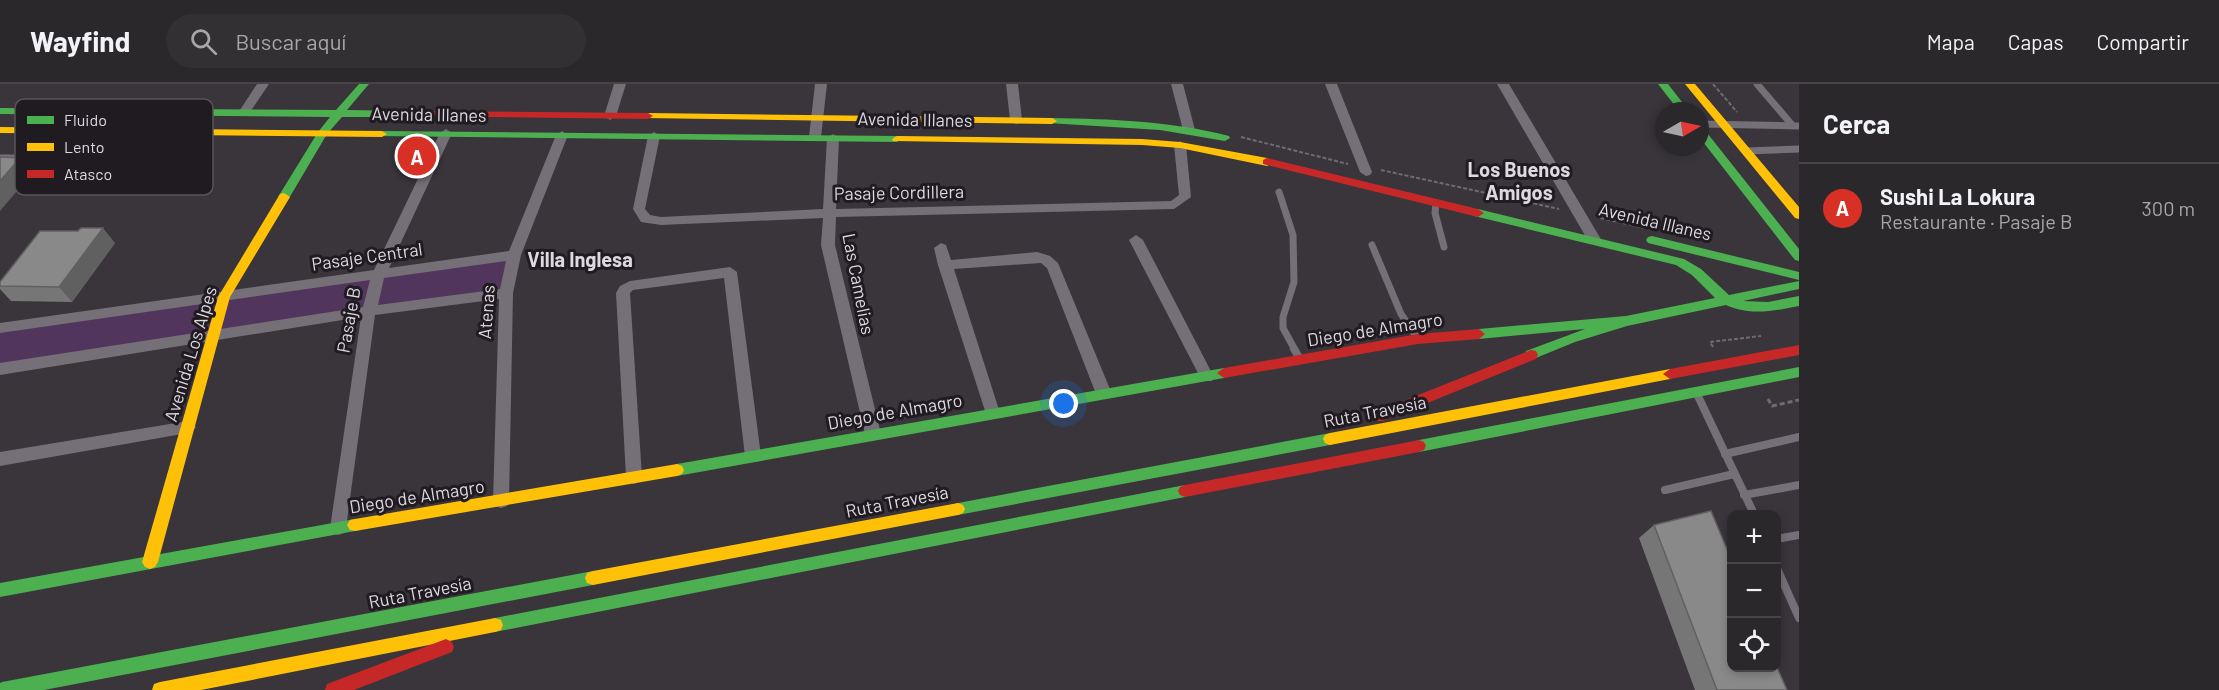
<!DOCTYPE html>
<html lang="es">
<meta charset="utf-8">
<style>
body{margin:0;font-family:Barlow,sans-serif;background:#333034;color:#f1f3f6}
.controls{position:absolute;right:18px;bottom:18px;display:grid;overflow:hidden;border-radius:12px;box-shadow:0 3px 9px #0003}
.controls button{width:54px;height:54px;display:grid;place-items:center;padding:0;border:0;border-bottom:2px solid #474448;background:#2b282c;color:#f1f3f6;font:30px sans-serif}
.compass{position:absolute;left:1655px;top:18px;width:54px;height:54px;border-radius:50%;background:#2b282c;box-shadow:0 3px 9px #0003;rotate:81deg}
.you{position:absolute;left:1064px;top:320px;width:21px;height:21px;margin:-15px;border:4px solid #fff;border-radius:50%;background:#1a73e8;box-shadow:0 0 0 9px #1a73e833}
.badge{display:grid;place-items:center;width:39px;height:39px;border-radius:50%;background:#d93025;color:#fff;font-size:20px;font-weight:700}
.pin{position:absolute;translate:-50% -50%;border:3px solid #fff;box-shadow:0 2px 6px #0006}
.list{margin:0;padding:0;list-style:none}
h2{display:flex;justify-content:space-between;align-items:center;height:78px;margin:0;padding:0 24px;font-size:26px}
h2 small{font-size:20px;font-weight:400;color:#a6a6a9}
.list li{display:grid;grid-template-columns:39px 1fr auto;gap:18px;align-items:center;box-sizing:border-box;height:90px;padding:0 24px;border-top:2px solid #474448}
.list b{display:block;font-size:22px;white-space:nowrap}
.list p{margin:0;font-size:20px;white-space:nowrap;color:#a6a6a9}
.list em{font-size:20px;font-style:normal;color:#a6a6a9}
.icon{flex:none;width:33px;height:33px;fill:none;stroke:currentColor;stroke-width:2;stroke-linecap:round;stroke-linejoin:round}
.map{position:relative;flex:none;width:1799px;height:606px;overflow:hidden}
header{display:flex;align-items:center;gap:36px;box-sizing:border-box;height:84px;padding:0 30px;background:#2b282c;border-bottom:2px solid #474448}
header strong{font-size:28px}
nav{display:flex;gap:33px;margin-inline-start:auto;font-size:21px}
.search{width:420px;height:54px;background:#333034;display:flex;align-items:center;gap:15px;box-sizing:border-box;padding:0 21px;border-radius:33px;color:#a6a6a9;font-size:22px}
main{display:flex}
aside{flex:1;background:#2b282c}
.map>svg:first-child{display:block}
.green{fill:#51355c}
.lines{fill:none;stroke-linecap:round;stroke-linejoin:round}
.path-far1{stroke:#6f6b71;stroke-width:2;stroke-dasharray:4 2;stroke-linecap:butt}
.path{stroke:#6f6b71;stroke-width:3;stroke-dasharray:5 3;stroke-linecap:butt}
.lane-far1{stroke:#756f78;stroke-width:7}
.lane{stroke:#756f78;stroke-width:8}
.street{fill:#756f78;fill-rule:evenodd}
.fast{fill:#4caf50;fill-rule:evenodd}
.slow{fill:#ffc107;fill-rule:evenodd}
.jam{fill:#c62828;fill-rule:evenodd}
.wall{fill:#777676}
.shaded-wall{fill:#616060}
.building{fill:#8a8989;stroke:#616060;stroke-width:1.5}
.labels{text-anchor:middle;stroke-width:6;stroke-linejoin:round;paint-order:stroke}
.street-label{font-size:18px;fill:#ded8e0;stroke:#1f1b21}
.neighbourhood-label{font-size:20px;font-weight:bold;fill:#ded8e0;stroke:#1f1b21}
.key{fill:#1f1b21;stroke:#58545a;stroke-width:1.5}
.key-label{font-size:16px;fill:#ded8e0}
</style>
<header>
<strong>Wayfind</strong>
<div class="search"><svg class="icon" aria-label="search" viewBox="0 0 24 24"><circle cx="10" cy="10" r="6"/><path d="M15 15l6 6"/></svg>Buscar aquí</div>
<nav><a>Mapa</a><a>Capas</a><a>Compartir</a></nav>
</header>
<main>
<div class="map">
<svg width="1799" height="606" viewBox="0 0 1799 606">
<rect width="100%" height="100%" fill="#39353b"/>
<path class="green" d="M510 174 502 206 0 282V247Z"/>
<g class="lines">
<path class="path-far1" d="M1713 0 1737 28
M1241 53 1348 80
M1381 86 1559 125
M1600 134 1644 144
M1713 263 1710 258 1761 252"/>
<path class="path" d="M1768 315 1772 322 1799 316"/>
<path class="lane-far1" d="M1757 0 1793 42
M1700 40 1799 42
M1747 67 1799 65
M0 74H40
M1279 108 1293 151 1294 198 1283 233V244L1295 266
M1436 119 1435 129 1444 163
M1372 161 1401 230 1418 255"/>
<path class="lane" d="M1294 265 1300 275
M1697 310 1754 430
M1725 370 1799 353
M1665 406 1734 390
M1744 411 1799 401
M1776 455 1799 451
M1776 482 1799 534"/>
<path class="street" d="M257 0H269L248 31H240L238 29Z
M614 0H626L616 32 610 36 604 32Z
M815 0H827L821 53 815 57 809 53Z
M1006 0H1018L1022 36 1020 39 1016 40 1010 36Z
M1171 0H1183L1195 46 1193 49 1189 50 1183 46Z
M1325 0H1337L1372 88 1370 91 1366 92 1360 88Z
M1497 0H1509L1602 157 1600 160H1590Z
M446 45 452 49 389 184 509 167 556 51 562 47 568 51 521 171 513 209 509 417 507 422 501 424 495 422 493 417 499 215 375 231 346 444 344 449 338 451 332 449 330 444 361 233 0 291V279L363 223 370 196 0 249V239L374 186 440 49ZM506 177 500 205 378 221 384 194Z
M654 48 660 52 645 125 650 131 661 133 823 125 827 54 833 50 839 54 836 125 1171 117 1179 111 1174 61 1180 57 1186 61 1191 113 1174 125 836 133 835 161 881 350 879 354 873 356 867 354 865 350 821 161 823 134 661 141 641 138 633 125 648 52Z
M1136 151 1143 156 1214 293 1212 297H1202L1200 293 1129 156Z
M941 159 946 161 951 176 1037 168 1050 172 1058 179 1112 310 1109 314H1099L1096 310 1047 184 1041 179 954 185 1000 329 997 333H987L938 181 934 164Z
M730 183 737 188 761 372 759 377 753 378 747 377 745 372 724 194 633 206 630 209 642 393 640 398 634 400 628 398 626 393 616 209 620 202 630 197Z
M188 337 193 339 196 343 193 347 188 349 0 382V368Z"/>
<path class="fast" d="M359 0H369L347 26 410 27 415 30 410 33H342L327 50 288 116 284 117 278 113 318 48 330 33 0 30V24L336 26Z
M1658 0H1668L1689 27H1679Z
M1052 34C1111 35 1171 37 1229 52L1230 54 1225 57 1160 46 1048 39V35Z
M1700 44 1704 45 1799 165V177L1795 176 1700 54Z
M382 47 897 52 902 55 897 58 378 52V48Z
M1478 125 1684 175 1701 185 1729 211 1799 197V205L1743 217 1768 218 1799 212V222C1774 227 1750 232 1726 221L1627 242 1575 258 1531 276 1526 275 1524 271 1526 267 1585 245 1479 255 1473 250 1479 245 1626 232 1715 214 1692 191 1676 181 1474 132 1472 129Z
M1652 152 1799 188V196L1648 159 1646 156 1648 153Z
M1799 283V293L1419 368 1414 366 1412 362 1414 358 1419 356Z
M1224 284 1231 289 1224 294 677 392 672 390 670 386 672 382 677 380Z
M1330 349 1335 351 1337 355 1335 359 1330 361 958 431 953 429 951 425 953 421 958 419Z
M1185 401 1190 403 1192 407 1190 411 1185 413 495 548 489 546 487 541 489 536 495 534Z
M355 435 360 436 363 441 360 446 355 447 0 513V499Z
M593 487 599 489 601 494 599 499 593 501 44 606H0V599L2 598Z"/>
<path class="slow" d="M1685 0H1695L1799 123V135L1795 134Z
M648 29 1052 34 1057 37 1052 40 644 34V30Z
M0 43 382 47 387 50 382 53 0 49Z
M897 52 1142 55 1180 58 1267 74 1273 78 1267 82 1180 64 1142 61 893 57 892 55Z
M284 109 290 113 230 213 158 478 155 483 150 485 145 483 142 478 218 213 280 110Z
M1670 285 1677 290 1670 295 1330 361 1325 359 1323 355 1325 351 1330 349Z
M677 380 682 382 684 386 682 390 677 392 355 447 350 446 347 441 350 436 355 435Z
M958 419 963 421 965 425 963 429 958 431 593 501 587 499 585 494 587 489 593 487Z
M495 534 501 536 503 541 501 546 495 548 201 606H152L154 600 160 598Z"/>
<path class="jam" d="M410 27 648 29 653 32 648 35 406 32V28Z
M1267 74 1478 125 1484 129 1478 133 1263 80V76Z
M1479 245 1485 250 1479 255 1418 260 1224 294 1217 289 1224 284 1418 250Z
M1799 261V271L1670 295 1663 290 1670 285Z
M1531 266 1536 267 1538 271 1536 275 1383 337H1373L1371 333 1373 329Z
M1419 356 1424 358 1426 362 1424 366 1419 368 1185 413 1180 411 1178 407 1180 403 1185 401Z
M446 555 452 558 454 563 452 568 354 606H325L327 600Z"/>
</g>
<path class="wall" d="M115 159 72 218 11 217 0 205V198Z
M1654 441 1787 606H1695L1639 454Z"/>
<path class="shaded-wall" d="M20 74 33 88 0 127V97Z
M103 144 115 159 72 218 59 203Z"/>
<path class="building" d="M0 73 20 74 0 97Z
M81 144H103L59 203 0 202V198L40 147H78Z
M1711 427 1731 475V584H1776V581L1787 606H1717L1654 441Z"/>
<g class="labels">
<g class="street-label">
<text transform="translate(429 31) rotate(1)" y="6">Avenida Illanes</text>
<text transform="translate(915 36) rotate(1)" y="6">Avenida Illanes</text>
<text transform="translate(899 109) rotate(-1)" y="6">Pasaje Cordillera</text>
<text transform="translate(1655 138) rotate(13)" y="6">Avenida Illanes</text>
<text transform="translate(367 173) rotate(-8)" y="6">Pasaje Central</text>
<text transform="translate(858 200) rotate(79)" y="6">Las Camelias</text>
<text transform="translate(487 228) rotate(-86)" y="6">Atenas</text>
<text transform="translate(349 236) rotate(-80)" y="6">Pasaje B</text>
<text transform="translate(1375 246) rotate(-9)" y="6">Diego de Almagro</text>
<text transform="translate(191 270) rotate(-73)" y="6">Avenida Los Alpes</text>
<text transform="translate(895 328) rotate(-10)" y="6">Diego de Almagro</text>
<text transform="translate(1375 328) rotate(-11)" y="6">Ruta Travesía</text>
<text transform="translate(417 413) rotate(-9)" y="6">Diego de Almagro</text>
<text transform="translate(897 418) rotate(-11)" y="6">Ruta Travesía</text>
<text transform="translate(420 509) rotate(-11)" y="6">Ruta Travesía</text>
</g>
<g class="neighbourhood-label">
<text x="1519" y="93">Los Buenos<tspan x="1519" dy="23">Amigos</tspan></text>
<text x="580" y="183">Villa Inglesa</text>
</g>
</g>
<rect x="15" y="15" width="198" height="96" rx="9" class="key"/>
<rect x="27" y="32" width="27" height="8" fill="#4caf50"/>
<rect x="27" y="59" width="27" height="8" fill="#ffc107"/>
<rect x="27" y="86" width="27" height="8" fill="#c62828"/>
<g class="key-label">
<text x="64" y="42">Fluido</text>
<text x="64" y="69">Lento</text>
<text x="64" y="96">Atasco</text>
</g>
</svg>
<div class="controls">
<button>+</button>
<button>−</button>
<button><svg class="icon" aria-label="locate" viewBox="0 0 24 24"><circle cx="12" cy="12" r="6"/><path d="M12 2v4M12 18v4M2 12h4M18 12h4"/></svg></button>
</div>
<svg class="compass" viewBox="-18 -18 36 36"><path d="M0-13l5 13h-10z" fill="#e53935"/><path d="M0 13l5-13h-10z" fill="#a6a6a9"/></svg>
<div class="you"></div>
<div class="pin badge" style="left:417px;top:72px">A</div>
</div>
<aside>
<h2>Cerca<small></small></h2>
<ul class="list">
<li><span class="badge">A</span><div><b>Sushi La Lokura</b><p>Restaurante · Pasaje B</p></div><em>300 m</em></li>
</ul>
</aside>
</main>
